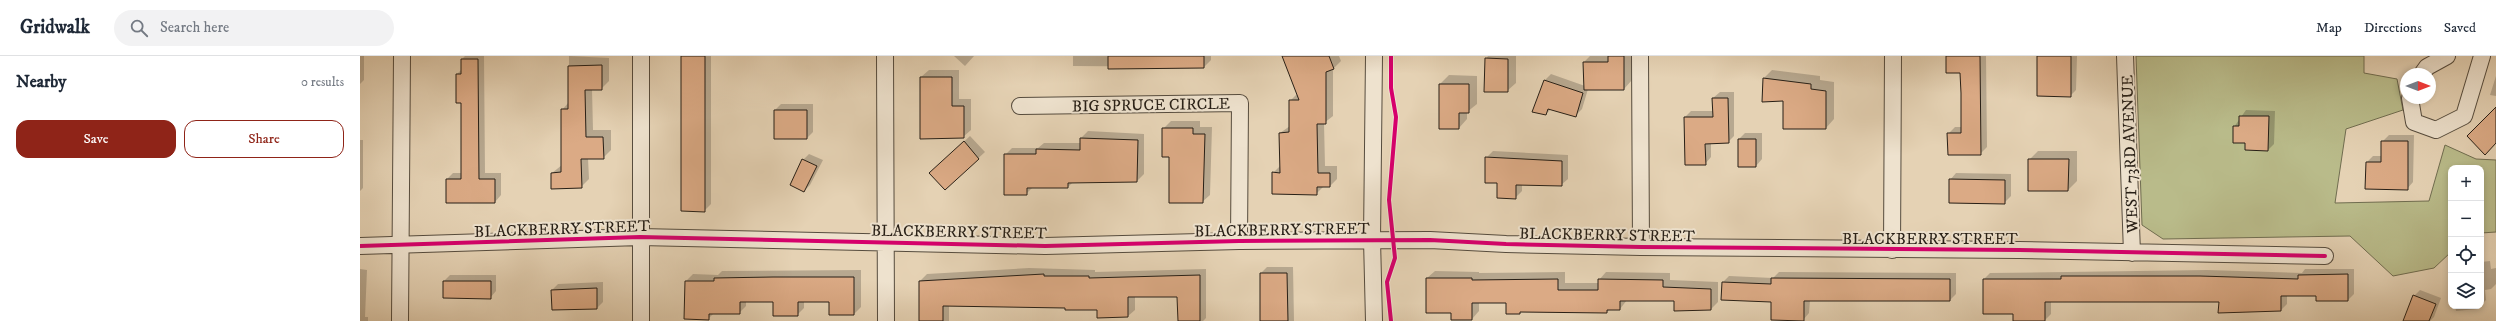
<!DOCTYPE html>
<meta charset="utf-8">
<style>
body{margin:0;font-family:"IM FELL DW Pica",serif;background:#f2f2f3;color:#1f2937}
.controls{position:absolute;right:12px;bottom:12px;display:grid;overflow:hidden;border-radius:8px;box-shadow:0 2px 6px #0003}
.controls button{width:36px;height:36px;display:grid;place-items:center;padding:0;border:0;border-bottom:1px solid #e0e1e3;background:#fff;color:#1f2937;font:20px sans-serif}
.compass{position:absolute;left:2040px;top:12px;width:36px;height:36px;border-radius:50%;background:#fff;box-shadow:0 2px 6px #0003;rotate:90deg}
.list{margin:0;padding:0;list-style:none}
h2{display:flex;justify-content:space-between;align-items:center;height:52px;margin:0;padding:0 16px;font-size:17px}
h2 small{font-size:13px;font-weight:400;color:#747a83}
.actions{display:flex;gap:8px;padding:12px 16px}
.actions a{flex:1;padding:9px 0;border:1px solid #8f2418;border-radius:12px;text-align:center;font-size:14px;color:#8f2418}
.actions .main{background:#8f2418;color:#fff}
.icon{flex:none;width:22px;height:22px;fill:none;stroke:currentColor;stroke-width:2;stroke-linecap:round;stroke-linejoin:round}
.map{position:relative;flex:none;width:2136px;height:265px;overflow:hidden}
header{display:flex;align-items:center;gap:24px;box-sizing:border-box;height:56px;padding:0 20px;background:#fff;border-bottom:1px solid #e0e1e3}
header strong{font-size:19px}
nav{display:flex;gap:22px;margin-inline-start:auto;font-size:14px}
.search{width:280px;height:36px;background:#f2f2f3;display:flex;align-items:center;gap:10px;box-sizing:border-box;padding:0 14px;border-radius:22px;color:#747a83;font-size:15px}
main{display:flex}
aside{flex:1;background:#fff}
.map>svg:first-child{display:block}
.green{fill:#b9bb8a;stroke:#706d50}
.shadow{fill:#0003}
.building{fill:#dbaa85;stroke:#271f16}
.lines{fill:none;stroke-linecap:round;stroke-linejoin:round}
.minor-casing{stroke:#564c3e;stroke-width:18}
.minor{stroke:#eee2ce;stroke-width:16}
.cycleway-casing{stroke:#eee2ce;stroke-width:6}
.cycleway{stroke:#d6006c;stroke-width:4}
.labels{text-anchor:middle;stroke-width:4;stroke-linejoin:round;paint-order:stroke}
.street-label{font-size:16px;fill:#271f16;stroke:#eee2ce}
</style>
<header>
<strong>Gridwalk</strong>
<div class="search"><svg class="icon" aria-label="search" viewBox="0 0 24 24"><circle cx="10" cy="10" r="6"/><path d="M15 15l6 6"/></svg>Search here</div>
<nav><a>Map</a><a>Directions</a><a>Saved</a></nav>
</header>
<main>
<aside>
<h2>Nearby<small>0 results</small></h2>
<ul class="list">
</ul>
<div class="actions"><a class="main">Save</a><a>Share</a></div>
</aside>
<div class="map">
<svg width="2136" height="265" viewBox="0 0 2136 265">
<rect width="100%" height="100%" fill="#e5d2b4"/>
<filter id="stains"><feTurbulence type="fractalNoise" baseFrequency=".005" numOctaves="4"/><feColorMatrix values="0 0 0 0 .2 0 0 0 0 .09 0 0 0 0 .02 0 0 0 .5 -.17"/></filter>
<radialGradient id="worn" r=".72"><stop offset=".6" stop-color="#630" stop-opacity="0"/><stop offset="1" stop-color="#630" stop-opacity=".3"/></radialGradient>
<path class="green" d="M1776 0H2004V17L2037 23 2043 54 1986 73 1975 147 2069 145 2085 89 2116 103 2136 104V176L2121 177V112H2091V196L2074 212 2033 220 1990 180 1803 183 1782 169Z"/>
<path class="shadow" d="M0 0H4V24L0 28Z
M105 0H124L125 117H141V139L135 146 87 123 93 117H102V46L97 18 102 13V3Z
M209 0 249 2V25L241 33H232L233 74H251V94L243 102H228L229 123 221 131 192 117 202 109V54L209 46Z
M322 0H351V148L344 155Z
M594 0H614L605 10Z
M713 0H851V4L844 11 713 10Z
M923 0H979L981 5 973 13V60L964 67 965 110H977V123L970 130H964L956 138 913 117 920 110V77L930 70V45L938 37Z
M1128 0H1156V27L1147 35 1126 3Z
M1230 0H1273L1272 24 1264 33H1228L1222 53 1215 60 1191 53 1186 58 1173 55 1185 24 1191 18 1225 30 1224 6Z
M1587 0H1626L1627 91 1620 98 1588 78 1595 71H1602L1601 16Z
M1678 0H1717L1716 34 1710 40Z
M569 14H599V43H611V74L603 81 561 21Z
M1412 14 1460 20V24L1474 26V63L1466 72 1424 44 1404 22Z
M1089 19 1117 20V48L1107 56V63L1099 72H1080V28Z
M2136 20V40L2130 39Z
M1360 36H1374V80L1368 86 1351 87V101L1345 108 1325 61 1331 55H1354L1353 42Z
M421 48H453V76L447 82H415V54Z
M1886 54 1915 55 1914 88 1908 94 1886 86 1874 71Z
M811 65H840V71H852L850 139 842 146 810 100 803 73Z
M728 75 784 78V118L777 125 713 126 708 131H673L666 138 645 99 652 92H678L684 87H721V82Z
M1385 77H1402V103L1396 110 1379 83Z
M2029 79H2054L2053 126 2047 133 2007 106 2013 100H2022V86Z
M610 80 625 96 585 133 577 111Z
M0 84H3V132L0 135Z
M1133 95 1208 99V123L1201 129H1162V135L1155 142 1126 102Z
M1678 95H1717V125L1708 134 1669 104Z
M449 98 463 104 450 129 444 135 443 104Z
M1596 117 1651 118V140L1644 147 1590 124Z
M2130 205 2131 213 2136 212V228L2131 233 2125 234 2126 244 2121 249V206Z
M907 211H933L934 265H901V217Z
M669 212 735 214V216L846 213V262L843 265H819L818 240H775V254L768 260 738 253 589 249V265H560V225L567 218Z
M0 213 7 214 5 261H8V265H0Z
M1945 213H1994V238L1988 244 1957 239H1927V248L1921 254 1860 245H1691V258L1685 264 1654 257 1624 223 1630 217 1847 214 1942 217Z
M501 214V251L494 258 470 245H444V252L437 259 414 245H386V250L379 257H354L348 263 326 225 333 218 358 219 362 215Z
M1075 215 1119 216V217L1205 216V227H1239V224L1246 216 1310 217V224L1358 226V246L1351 253 1315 244H1267L1260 253H1250L1247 256 1147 246H1119V255L1112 263 1092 256H1067V222Z
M1419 216 1596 217V238L1590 244H1450L1449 257 1443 264 1412 245 1363 226 1369 220 1413 222Z
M90 219H136V235L130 242 84 225Z
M243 226V246L237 252 193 253 192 234 198 228Z
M2060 234 2081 242 2074 261 2070 265H2044L2054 240Z
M2095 250H2120L2117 253 2096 255Z"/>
<path class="building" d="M321 0H345V156L321 155Z
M748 0H844V12L748 13Z
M922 0H969L974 13 966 16V68H957L958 117H970V131H957V139L912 138V116L920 117 919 77 929 76V44H939Z
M1248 0H1264V34H1224L1223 6H1248Z
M1586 0H1620L1621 99H1588L1587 77H1601V37L1600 17H1586Z
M1677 0H1711V41L1677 40Z
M1125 2 1148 3V36H1124Z
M101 3H118L119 123H135V147H86V123H101V47H96V18H101Z
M242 9V34H225L226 81H243L244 103H221L222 132 191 133V117L201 116V53H208V10Z
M560 21H592V50H604V82L560 83Z
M1403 22 1451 28V33L1466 35V73H1423V45L1402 46Z
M1184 24 1223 37 1216 61 1188 53 1186 59 1172 56Z
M1079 28H1109V57H1099V73H1079Z
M1352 42H1368L1369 87 1345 88 1346 109H1325L1324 61H1353Z
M2136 51V87L2125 99 2107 80Z
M414 54H447V83H414Z
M1879 60H1909L1908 95 1885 94V87H1873V70H1879Z
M802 72H833V78H845L843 147H809V101H802Z
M720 82 778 84 777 126 708 127V132H667V139H644V98H676V93L720 94Z
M1378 83H1396V111H1378Z
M604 85 619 103 585 134 569 117Z
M2021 85H2048V134L2005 133 2006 106H2021Z
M1125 101 1202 105V130L1156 129V143L1137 142V127H1125Z
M442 103 457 110 444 136 430 129Z
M1668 103H1709L1708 135H1668Z
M1589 123 1645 124V148L1589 147Z
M900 217H927L928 265H900Z
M684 218V220H729V222L840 219V265H818L817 241H768V261L737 262V254H705V252L583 250V265H559V225Z
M1988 218V245H1956V240H1921V255L1858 257 1859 246H1685V265H1653V258H1623V223H1701V220H1840L1938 223V219Z
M413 221H494V259H469V246H438V260H413V246H380V258H349V264L324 263 325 225H354V222Z
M1066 222H1112V224L1198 223V234H1238V223L1303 224V231L1351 233V254L1314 255V245H1260V254H1247V257L1160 256V258H1146V247H1112V264H1091V257H1066Z
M1411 222 1590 223V245H1444V265L1411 264V246L1361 244 1362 226 1411 228Z
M83 225H131V243L83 242Z
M237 232V253L192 254 191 234Z
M2053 239 2076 248 2069 265H2043Z"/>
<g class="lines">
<g class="minor-casing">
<path id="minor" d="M281 0V265
M525 0 526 265
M1014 0 1012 183 1014 265
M1280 0 1281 191
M1765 0 1772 197
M2062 18 2067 11 2087 0
M2050 42 2054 66 2076 74 2104 60 2122 0
M660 50 880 47 879 185
M0 190 280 181 685 190 879 185 1070 184 1146 188 1281 191 1659 194 1965 200
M1532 194 1533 0
M40 265 42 0"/>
</g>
<use href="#minor" class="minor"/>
<g class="cycleway-casing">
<path id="cycleway" d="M1031 0V32L1036 61 1029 144 1035 202 1027 226 1031 265
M0 190 280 181 685 190 879 185 1070 184 1146 188 1281 191 1659 194 1965 200"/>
</g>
<use href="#cycleway" class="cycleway"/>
</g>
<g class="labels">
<g class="street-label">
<text transform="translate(791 48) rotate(-1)" y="6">BIG SPRUCE CIRCLE</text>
<text transform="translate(1769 98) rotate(-92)" y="6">WEST 73RD AVENUE</text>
<text transform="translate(202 172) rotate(-2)" y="6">BLACKBERRY STREET</text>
<text transform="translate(922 173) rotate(-1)" y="6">BLACKBERRY STREET</text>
<text transform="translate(599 175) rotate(1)" y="6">BLACKBERRY STREET</text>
<text transform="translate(1247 178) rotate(1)" y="6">BLACKBERRY STREET</text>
<text x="1570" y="188">BLACKBERRY STREET</text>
</g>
</g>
<rect width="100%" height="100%" filter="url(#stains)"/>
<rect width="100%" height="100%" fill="url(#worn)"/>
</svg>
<div class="controls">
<button>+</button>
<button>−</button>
<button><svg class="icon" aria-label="locate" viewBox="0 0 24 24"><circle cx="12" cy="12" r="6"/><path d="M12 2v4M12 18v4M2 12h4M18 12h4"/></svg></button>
<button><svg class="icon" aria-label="layers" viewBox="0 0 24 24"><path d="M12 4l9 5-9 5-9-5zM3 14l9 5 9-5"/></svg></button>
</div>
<svg class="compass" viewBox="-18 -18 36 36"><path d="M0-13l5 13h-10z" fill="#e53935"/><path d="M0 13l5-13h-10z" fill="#747a83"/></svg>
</div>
</main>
